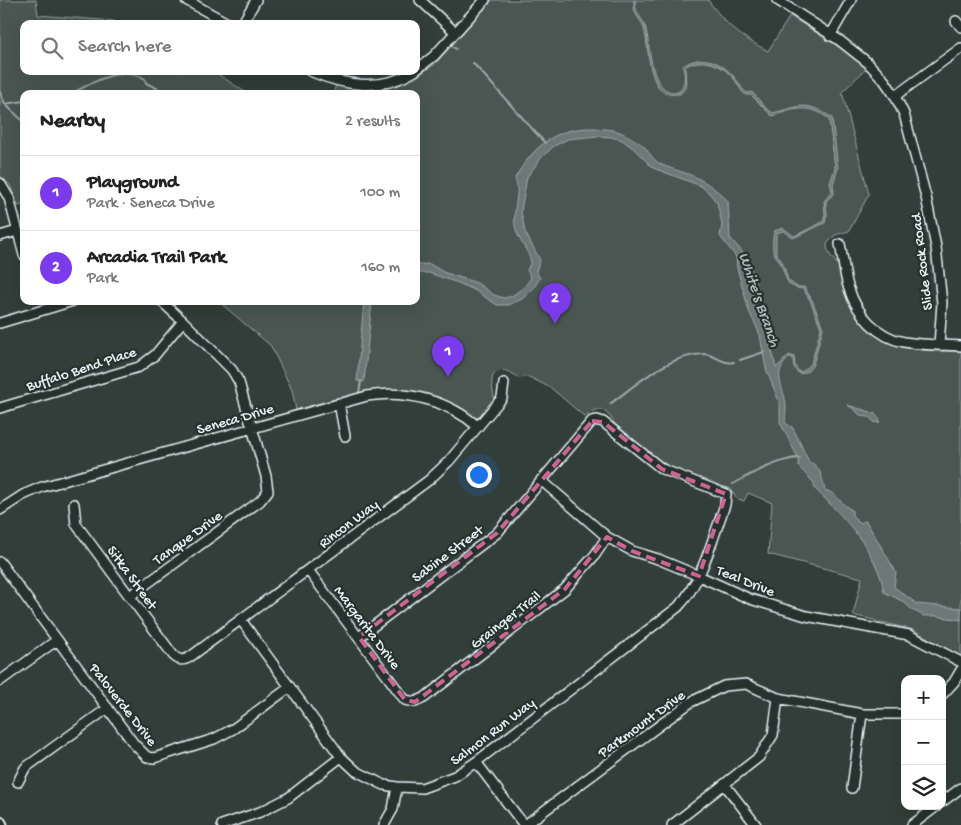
<!DOCTYPE html>
<meta charset="utf-8">
<style>
body{margin:0;font-family:"Gochi Hand",sans-serif;background:#f2f2f2;color:#222}
.controls{position:absolute;right:15px;bottom:15px;display:grid;overflow:hidden;border-radius:10px;box-shadow:0 5px 20px #0002}
.controls button{width:45px;height:45px;display:grid;place-items:center;padding:0;border:0;border-bottom:1px solid #e0e0e0;background:#fff;color:#222;font:25px sans-serif}
.you{position:absolute;left:478px;top:474px;width:18px;height:18px;margin:-12px;border:4px solid #fff;border-radius:50%;background:#1a73e8;box-shadow:0 0 0 8px #1a73e833}
.badge{display:grid;place-items:center;width:32px;height:32px;border-radius:50%;background:#7c3aed;color:#fff;font-size:16px;font-weight:700}
.pin{position:absolute;translate:-50% -41px;filter:drop-shadow(0 1px 2px #0008)}
.pin::after{content:'';position:absolute;top:26px;width:18px;height:15px;background:inherit;clip-path:polygon(0 0,100% 0,50% 100%)}
.list{margin:0;padding:0;list-style:none}
h2{display:flex;justify-content:space-between;align-items:center;height:65px;margin:0;padding:0 20px;font-size:21px}
h2 small{font-size:16px;font-weight:400;color:#767676}
.list li{display:grid;grid-template-columns:32px 1fr auto;gap:15px;align-items:center;box-sizing:border-box;height:75px;padding:0 20px;border-top:1px solid #e0e0e0}
.list b{display:block;font-size:19px;white-space:nowrap}
.list p{margin:0;font-size:16px;white-space:nowrap;color:#767676}
.list em{font-size:16px;font-style:normal;color:#767676}
.icon{flex:none;width:28px;height:28px;fill:none;stroke:currentColor;stroke-width:2;stroke-linecap:round;stroke-linejoin:round}
.map{position:relative;flex:none;width:961px;height:825px;overflow:hidden}
.search{position:absolute;background:#fff;box-shadow:0 5px 20px #0002;left:20px;top:20px;width:400px;height:55px;display:flex;align-items:center;gap:12px;box-sizing:border-box;padding:0 18px;border-radius:10px;color:#767676;font-size:19px}
.panel{position:absolute;background:#fff;box-shadow:0 5px 20px #0002;left:20px;top:90px;width:400px;height:215px;border-radius:10px}
.map>svg:first-child{display:block}
.green{fill:#495651;stroke:#98a4a4}
.water{fill:#6d7978;stroke:#9ea9ab}
.lines{fill:none;stroke-linecap:round;stroke-linejoin:round}
.stream{stroke:#9ea9ab;stroke-width:2}
.minor-casing{stroke:#e8f1f8;stroke-width:12}
.major-casing{stroke:#e8f1f8;stroke-width:15}
.minor{stroke:#26332d;stroke-width:9}
.major{stroke:#26332d;stroke-width:11}
.marked{fill:none;stroke:#cf6492;stroke-width:4;stroke-dasharray:10 6;stroke-linejoin:round}
.labels{text-anchor:middle;stroke-width:4.5;stroke-linejoin:round;paint-order:stroke}
.street-label{font-size:15px;fill:#e8f1f8;stroke:#26332d}
.water-label{font-size:16px;font-style:italic;fill:#b1bbbe;stroke:#26332d}
</style>
<div class="map">
<svg width="961" height="825" viewBox="0 0 961 825">
<rect width="100%" height="100%" fill="#323e39"/>
<filter id="ink" filterUnits="userSpaceOnUse"><feTurbulence type="fractalNoise" baseFrequency=".02" numOctaves="2"/><feDisplacementMap in="SourceGraphic" scale="10" xChannelSelector="R" yChannelSelector="G"/><feConvolveMatrix kernelMatrix="1 2 1 2 8 2 1 2 1" color-interpolation-filters="sRGB"/></filter>
<g filter="url(#ink)">
<path class="green" d="M0 0H36L38 15 113 21 119 24H24V71H213L248 94H24V204L18 206 10 185 0 176Z
M492 0H708C727 26 739 36 768 51L790 16 847 52 867 68 842 92 869 194 849 231 835 235 827 244C827 256 836 259 840 270 843 281 844 293 849 303 872 350 916 352 961 351V657L914 630 853 615 862 578 768 554 772 503 748 493 744 501 736 498 731 489 726 487H717L682 473 655 458 615 424 610 416 603 410H594L585 417 551 388 529 377 518 378C512 371 495 365 492 379 491 385 494 393 494 399L480 417 475 418C464 412 452 405 440 400 392 381 344 396 296 410L292 390 271 346 218 301H416V94H333L336 85 367 90 398 85 417 76 434 65Z"/>
<path class="water" d="M634 0H635C635 16 643 17 646 29 650 45 650 83 668 91 671 92 676 92 679 92 686 83 685 77 683 66 702 53 721 61 735 78 740 83 741 89 747 93L752 92 766 108 773 113C801 106 806 100 832 118L838 168 833 184 834 194 826 201 827 214 825 223 793 238 783 231 776 233V253L783 263 788 280 797 287H804L812 300 823 328 813 365 808 371 801 374C794 371 793 366 793 358L790 357C770 374 785 387 786 406 786 412 785 417 785 423L793 428 809 462C821 466 822 478 825 490 837 493 841 505 852 510V515L859 523 866 521 896 572 894 587 917 604 961 608V620L936 616H924L912 610 904 602 884 592C878 552 843 516 815 489L814 483 799 467 798 458 780 422V404L766 369 760 335 749 311 737 268 736 257 720 236 722 224 717 203 710 194 701 186 653 168 633 148 622 140 611 137 597 136 568 139 554 146 542 157 527 177 521 211 525 232 540 260 536 271 540 278 533 289 522 299 509 305H497L474 290 458 283 429 273H416V265L430 264 443 272 477 283 494 295 504 298 512 296 524 287 531 278 527 270 531 262C528 249 517 239 515 226 512 209 521 194 515 178 534 146 555 127 594 128 603 129 616 129 624 134 630 137 642 143 646 149 651 155 654 161 662 165 674 170 689 173 701 180 711 185 720 193 728 201L730 238 746 256 753 275 757 288 754 303 758 316 768 333 776 368 789 355 794 357 795 365 798 371 802 372 811 364 821 328 810 300 803 289C784 287 788 279 781 265 780 261 777 258 775 255 771 248 773 238 774 231L783 228 794 236 823 222 825 214 824 201 832 192 830 183 835 168 829 119C808 103 796 109 772 116L751 95H746C740 91 739 85 734 79 723 64 701 56 685 67L686 87 680 94C676 94 671 95 668 94 647 87 649 45 644 29 640 16 633 18 634 0Z
M364 301H372L364 382 357 381Z
M847 405 874 413 880 420 879 423 874 422 869 417 861 416 854 409Z"/>
<g class="lines">
<path class="stream" d="M450 45 456 49
M473 63 545 143
M0 92 5 104 24 122
M71 94C93 82 121 65 145 79L146 83 169 94
M5 104 24 101
M740 360 764 352
M359 393 361 381
M610 404C637 384 668 355 704 354 714 354 723 365 734 362
M733 484C749 475 782 458 800 458"/>
<g class="minor-casing">
<path id="minor" d="M186 0 229 24
M420 0 455 32
M777 0 839 40 867 62 884 80 895 96 904 114 926 197 936 247 942 303 939 345
M956 21 961 27
M242 24 256 0
M830 36 851 0
M416 70 434 56 485 0
M310 71C345 86 381 92 415 71
M895 96 961 48
M0 183 9 198 24 255
M0 236 17 231
M840 244C843 258 844 275 849 289 857 314 877 337 904 342 922 345 942 345 961 346
M0 323 73 301
M339 403 345 436
M0 408 139 367 155 355 183 321
M541 480 607 537 632 551 658 559 699 576 750 599 806 616 909 635 961 662
M74 504 76 524 173 655C179 661 183 661 190 657L429 480 449 461 502 398 504 383
M0 510 23 495 42 487 367 396C406 390 448 400 478 427
M0 562 134 744 147 757 154 758 214 739 233 729 290 687
M308 570 405 700 415 702 424 698 565 589 595 555 607 537
M130 596 260 501 268 491 266 476 244 400 239 382 232 370 183 321 161 301
M241 620 341 757 356 771 384 785 397 787 422 788 455 776 476 762 678 607C702 582 713 537 725 505L726 494 662 469 603 422 597 420 592 421 497 533 359 637
M0 681 57 640
M942 695 954 682 961 670
M476 762 524 825
M18 782 25 768 108 708
M725 785 756 825
M852 788 862 714
M942 802 961 788
M222 825 260 812 288 798 341 757
M384 825 393 809 397 787
M525 825 691 702 724 686 746 684 778 698 862 714H905
M672 825 759 757 773 735 778 698
M912 825 937 806"/>
</g>
<g class="major-casing">
<path id="major" d="M0 823 1 825"/>
</g>
<use href="#minor" class="minor"/>
<use href="#major" class="major"/>
</g>
</g>
<path class="marked" d="M592 421 603 422 662 469 726 494 699 576 632 551 607 537 565 589 415 702 405 700 359 637 497 533Z"/>
<g class="labels">
<g class="street-label">
<text transform="translate(921 262) rotate(-97)" y="5">Slide Rock Road</text>
<text transform="translate(81 368) rotate(-18)" y="5">Buffalo Bend Place</text>
<text transform="translate(235 418) rotate(-16)" y="5">Seneca Drive</text>
<text transform="translate(348 523) rotate(-37)" y="5">Rincon Way</text>
<text transform="translate(187 537) rotate(-36)" y="5">Tanque Drive</text>
<text transform="translate(447 553) rotate(-37)" y="5">Sabine Street</text>
<text transform="translate(133 577) rotate(54)" y="5">Sitka Street</text>
<text transform="translate(746 580) rotate(22)" y="5">Teal Drive</text>
<text transform="translate(505 619) rotate(-38)" y="5">Grainger Trail</text>
<text transform="translate(368 627) rotate(53)" y="5">Margarita Drive</text>
<text transform="translate(124 704) rotate(52)" y="5">Paloverde Drive</text>
<text transform="translate(641 723) rotate(-36)" y="5">Parkmount Drive</text>
<text transform="translate(492 731) rotate(-37)" y="5">Salmon Run Way</text>
</g>
<g class="water-label">
<text transform="translate(761 299) rotate(71)" y="6">White's Branch</text>
</g>
</g>
</svg>
<div class="controls">
<button>+</button>
<button>−</button>
<button><svg class="icon" aria-label="layers" viewBox="0 0 24 24"><path d="M12 4l9 5-9 5-9-5zM3 14l9 5 9-5"/></svg></button>
</div>
<div class="you"></div>
<div class="pin badge" style="left:448px;top:377px">1</div>
<div class="pin badge" style="left:555px;top:324px">2</div>
<div class="search"><svg class="icon" aria-label="search" viewBox="0 0 24 24"><circle cx="10" cy="10" r="6"/><path d="M15 15l6 6"/></svg>Search here</div>
<section class="panel">
<h2>Nearby<small>2 results</small></h2>
<ul class="list">
<li><span class="badge">1</span><div><b>Playground</b><p>Park · Seneca Drive</p></div><em>100 m</em></li>
<li><span class="badge">2</span><div><b>Arcadia Trail Park</b><p>Park</p></div><em>160 m</em></li>
</ul>
</section>
</div>
